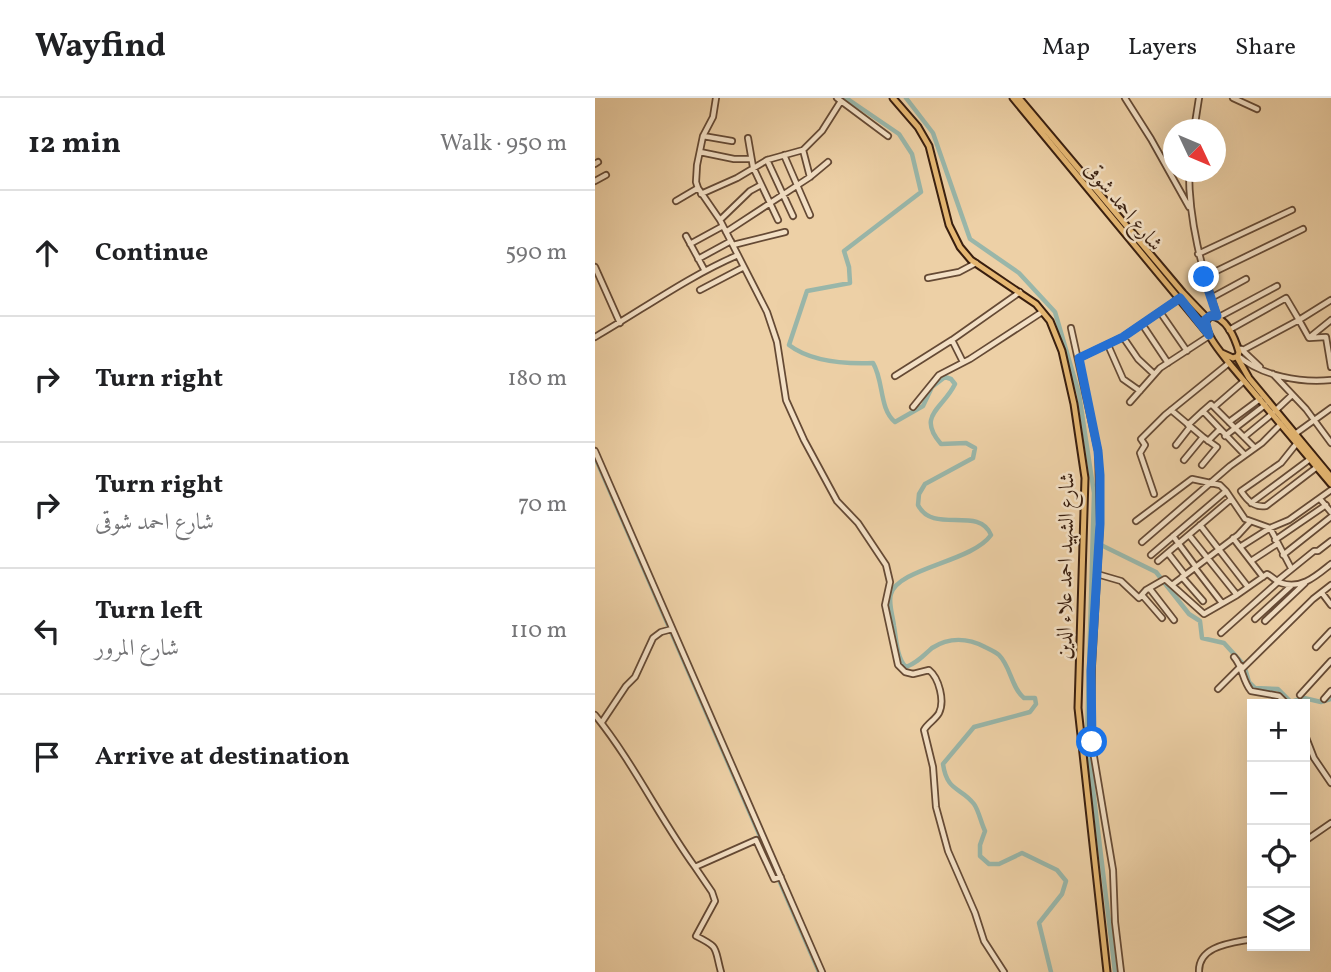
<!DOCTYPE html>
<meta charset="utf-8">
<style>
body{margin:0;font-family:Vollkorn,Amiri,serif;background:#f6f6f6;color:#202124}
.controls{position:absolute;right:21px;bottom:21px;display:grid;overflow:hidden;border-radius:0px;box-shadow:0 7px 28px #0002}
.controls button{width:63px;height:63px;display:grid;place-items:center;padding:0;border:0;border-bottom:2px solid #e0e0e0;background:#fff;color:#202124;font:35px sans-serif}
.compass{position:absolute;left:568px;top:21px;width:63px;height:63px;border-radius:50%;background:#fff;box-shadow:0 7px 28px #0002;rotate:134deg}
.stop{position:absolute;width:21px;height:21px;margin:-16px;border:5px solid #1a73e8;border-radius:50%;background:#fff}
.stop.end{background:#1a73e8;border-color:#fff;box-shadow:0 2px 7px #0008}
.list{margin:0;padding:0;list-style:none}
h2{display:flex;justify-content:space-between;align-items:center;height:91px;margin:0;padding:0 28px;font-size:30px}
h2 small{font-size:23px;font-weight:400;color:#757577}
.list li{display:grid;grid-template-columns:46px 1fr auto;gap:21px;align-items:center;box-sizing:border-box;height:126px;padding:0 28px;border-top:2px solid #e0e0e0}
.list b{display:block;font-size:26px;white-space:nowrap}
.list p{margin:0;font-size:23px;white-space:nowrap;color:#757577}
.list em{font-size:23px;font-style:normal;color:#757577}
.icon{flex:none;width:38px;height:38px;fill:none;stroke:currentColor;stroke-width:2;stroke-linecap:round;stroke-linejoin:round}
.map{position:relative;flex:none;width:736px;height:874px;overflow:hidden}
header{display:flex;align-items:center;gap:42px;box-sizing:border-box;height:98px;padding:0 35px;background:#fff;border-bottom:2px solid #e0e0e0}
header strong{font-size:33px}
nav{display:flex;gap:38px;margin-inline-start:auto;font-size:24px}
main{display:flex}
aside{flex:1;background:#fff}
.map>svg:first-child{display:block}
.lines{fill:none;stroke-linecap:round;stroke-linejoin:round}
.canal{stroke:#99b6a9;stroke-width:4.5}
.minor-casing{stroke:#654a35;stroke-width:8}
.major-casing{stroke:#381e0f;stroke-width:9}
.minor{stroke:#f3e0c5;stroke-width:4.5}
.major{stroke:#e6b873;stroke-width:5}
.route{stroke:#1a73e8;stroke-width:9}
.labels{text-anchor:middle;stroke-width:5;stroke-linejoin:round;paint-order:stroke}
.street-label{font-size:21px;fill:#381e0f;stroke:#f3e0c5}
</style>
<header>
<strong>Wayfind</strong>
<nav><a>Map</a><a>Layers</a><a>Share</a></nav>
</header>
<main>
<aside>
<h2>12 min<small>Walk · 950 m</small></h2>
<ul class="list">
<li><svg class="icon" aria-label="ahead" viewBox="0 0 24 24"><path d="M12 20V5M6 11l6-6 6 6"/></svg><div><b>Continue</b></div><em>590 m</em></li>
<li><svg class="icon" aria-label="right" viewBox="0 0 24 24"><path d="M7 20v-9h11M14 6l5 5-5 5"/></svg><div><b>Turn right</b></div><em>180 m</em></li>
<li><svg class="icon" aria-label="right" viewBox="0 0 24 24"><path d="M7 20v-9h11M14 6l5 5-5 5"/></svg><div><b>Turn right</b><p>شارع احمد شوقى</p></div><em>70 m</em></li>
<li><svg class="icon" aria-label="left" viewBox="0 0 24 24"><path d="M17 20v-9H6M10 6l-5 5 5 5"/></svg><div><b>Turn left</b><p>شارع المرور</p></div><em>110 m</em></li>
<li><svg class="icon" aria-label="arrive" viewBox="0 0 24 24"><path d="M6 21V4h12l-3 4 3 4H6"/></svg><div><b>Arrive at destination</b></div></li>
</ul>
</aside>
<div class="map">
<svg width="736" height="874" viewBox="0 0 736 874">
<rect width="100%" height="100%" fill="#edd0a6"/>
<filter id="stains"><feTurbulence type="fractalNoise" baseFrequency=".00286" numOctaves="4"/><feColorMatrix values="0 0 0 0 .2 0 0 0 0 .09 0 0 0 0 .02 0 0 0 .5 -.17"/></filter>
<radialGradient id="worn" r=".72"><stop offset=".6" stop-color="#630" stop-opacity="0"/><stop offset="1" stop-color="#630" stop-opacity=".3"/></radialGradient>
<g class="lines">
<path class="canal" d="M251 0 304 36 317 56 326 94 249 153 254 169 255 185 212 193 194 247C216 264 251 266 278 265 289 283 284 311 300 324L328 308 337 289 350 279 356 281 360 286C348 311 321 317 346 346L371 345 380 350 378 360 330 386 324 396 323 407C338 437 384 407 396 437 377 464 303 470 296 496 293 504 298 519 299 528 301 540 302 561 311 569 322 565 328 558 337 550 354 539 373 540 390 549 394 551 401 554 404 557 416 569 416 589 429 600H440L441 606 435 614 379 629 348 666C352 694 366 689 379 706 384 713 386 725 390 733L385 747V758L394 766H404L427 755 462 772 471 783 467 796 444 825 456 874
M311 0 338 35 375 141 424 175 460 214 484 296 499 395 492 641 520 874
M0 359 224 874
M506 447 561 474 594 516 605 523 607 540 629 545 649 567
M650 570 654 584 660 590 683 591 696 604 709 600 726 604 736 601"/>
<g class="minor-casing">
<path id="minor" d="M121 0 118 19 108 38 102 67 101 84 103 90 125 122 172 214 182 244 191 302 209 342 242 403 263 425 291 467 295 484 290 507 303 567 310 574 318 576 334 572C344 580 350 603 344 615 340 622 333 625 329 632L338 669 341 709 353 753 380 815 389 843 409 874
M242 0 293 38
M530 0 556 41 594 109
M638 0 662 11
M599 32 604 0
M108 38 137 43
M153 40 158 69 183 122
M208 52 215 79
M105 54 139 61H156
M189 57 215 117
M172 62 198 118
M0 66 3 64
M594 74C594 124 607 171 622 218
M0 83 11 77
M106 96 142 80 172 62 208 52 227 33 246 3
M81 103 103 90
M125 122 155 93 166 87
M131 134 215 79 233 64
M91 138 110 173
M95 146 128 128
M138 147 190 134
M603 156 697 112
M103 161 136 143
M0 169 25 225
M609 179 708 131
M333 180 364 174 381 165
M105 192 149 169
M616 200 651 181
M736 202 704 222 714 240 731 239 736 269
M565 214 592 253
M624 219 682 188
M547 226 573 265
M476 230 503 353 505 427 497 568 496 641 518 772 520 824 526 874
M634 232 691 200 704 222 648 252
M0 239C47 212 92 179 143 157
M528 239 543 261 559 276
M715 239 736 222
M357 242 368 264
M513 247 528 281 545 293
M646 251 665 269
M643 258C667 278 705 285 736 282
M484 260 528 239 585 200
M678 276 711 311 736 345
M300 278 357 242 425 194
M535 304 565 270 614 238
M318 309 344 277 375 261 447 214
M619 309 660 350
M576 312 608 339 589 362
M608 313 616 306 619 309 649 283
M680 313 697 297
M634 324 665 301
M593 327 608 313 650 357
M700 336 736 310
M630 338 670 307
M649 339 677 316
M613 343 624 332
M702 345 686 365 646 393C652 402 659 410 671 408L722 369
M581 347 595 329
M0 353 227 874
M607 367 622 349 608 339
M559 396 545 355 550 347 546 341 570 317 634 265
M725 401 736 414
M656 405 715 361
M541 423 597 381 625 387 631 393
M605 427 653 489
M594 437 642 497
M578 438 601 469
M638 440 668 479
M680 442 731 407
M547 444 635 368 667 345 686 326
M645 449 675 430 696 470
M573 455 590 477
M556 457 631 393 650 421 675 430 694 422 736 392
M688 457 736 419
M563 463 636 401
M656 463 682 446
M600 470 627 505
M502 476 526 483 544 500 551 492 570 481 609 516 642 497 672 476C677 478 680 483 686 485 706 492 721 478 736 466
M587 479 608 503
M682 483 719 453H723L736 443
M577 487 643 437 655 424
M555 491 579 522
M727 495 736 507
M547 497 567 520
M660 521 697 487
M670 523 710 485
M626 535 683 484
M721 549 736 533
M639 559C648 569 647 582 656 593L684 598 692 606
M647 571 718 501 736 487
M623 591 646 568
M705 597 736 563
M729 601 736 593
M0 617C38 664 64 719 100 769L161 742 179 781 186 779
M7 624 31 588 40 579 58 540 66 534 77 531
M710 637 719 660 736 685
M710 743 736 725
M100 769 117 794 120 803 101 838C125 850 119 849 126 874
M604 874C603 847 638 845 657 841"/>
</g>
<g class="major-casing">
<path id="major" d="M298 0 323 29 334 48 354 127 365 149 376 162 441 206 455 223 467 253 479 306 490 380 483 610 512 874
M418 0 614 237
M424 0 588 195 612 220
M627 255 638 260 643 258 644 254C640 240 631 218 615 218L610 225C613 240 625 253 634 265L736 386
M642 259 654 280 736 379"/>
</g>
<use href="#minor" class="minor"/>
<use href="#major" class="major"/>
</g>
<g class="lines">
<path class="route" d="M497 644 496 573 505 426V377L503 353 484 260 528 239 585 200 614 237 610 222 615 218H622L609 179"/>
</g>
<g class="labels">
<g class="street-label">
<text transform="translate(529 108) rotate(50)" y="7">شارع احمد شوقى</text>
<text transform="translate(470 468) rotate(-89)" y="7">شارع الشهيد احمد علاء الدين</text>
</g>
</g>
<rect width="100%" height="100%" filter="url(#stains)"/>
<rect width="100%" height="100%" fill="url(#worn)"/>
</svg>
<div class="controls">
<button>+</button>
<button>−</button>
<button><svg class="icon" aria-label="locate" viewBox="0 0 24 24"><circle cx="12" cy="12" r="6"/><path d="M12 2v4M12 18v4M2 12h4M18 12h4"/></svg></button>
<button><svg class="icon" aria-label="layers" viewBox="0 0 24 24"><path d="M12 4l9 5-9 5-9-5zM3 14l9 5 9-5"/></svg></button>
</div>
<svg class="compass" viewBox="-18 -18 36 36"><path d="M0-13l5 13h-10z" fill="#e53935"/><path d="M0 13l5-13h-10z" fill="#757577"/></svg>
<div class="stop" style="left:497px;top:644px"></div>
<div class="stop end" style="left:609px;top:179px"></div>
</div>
</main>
